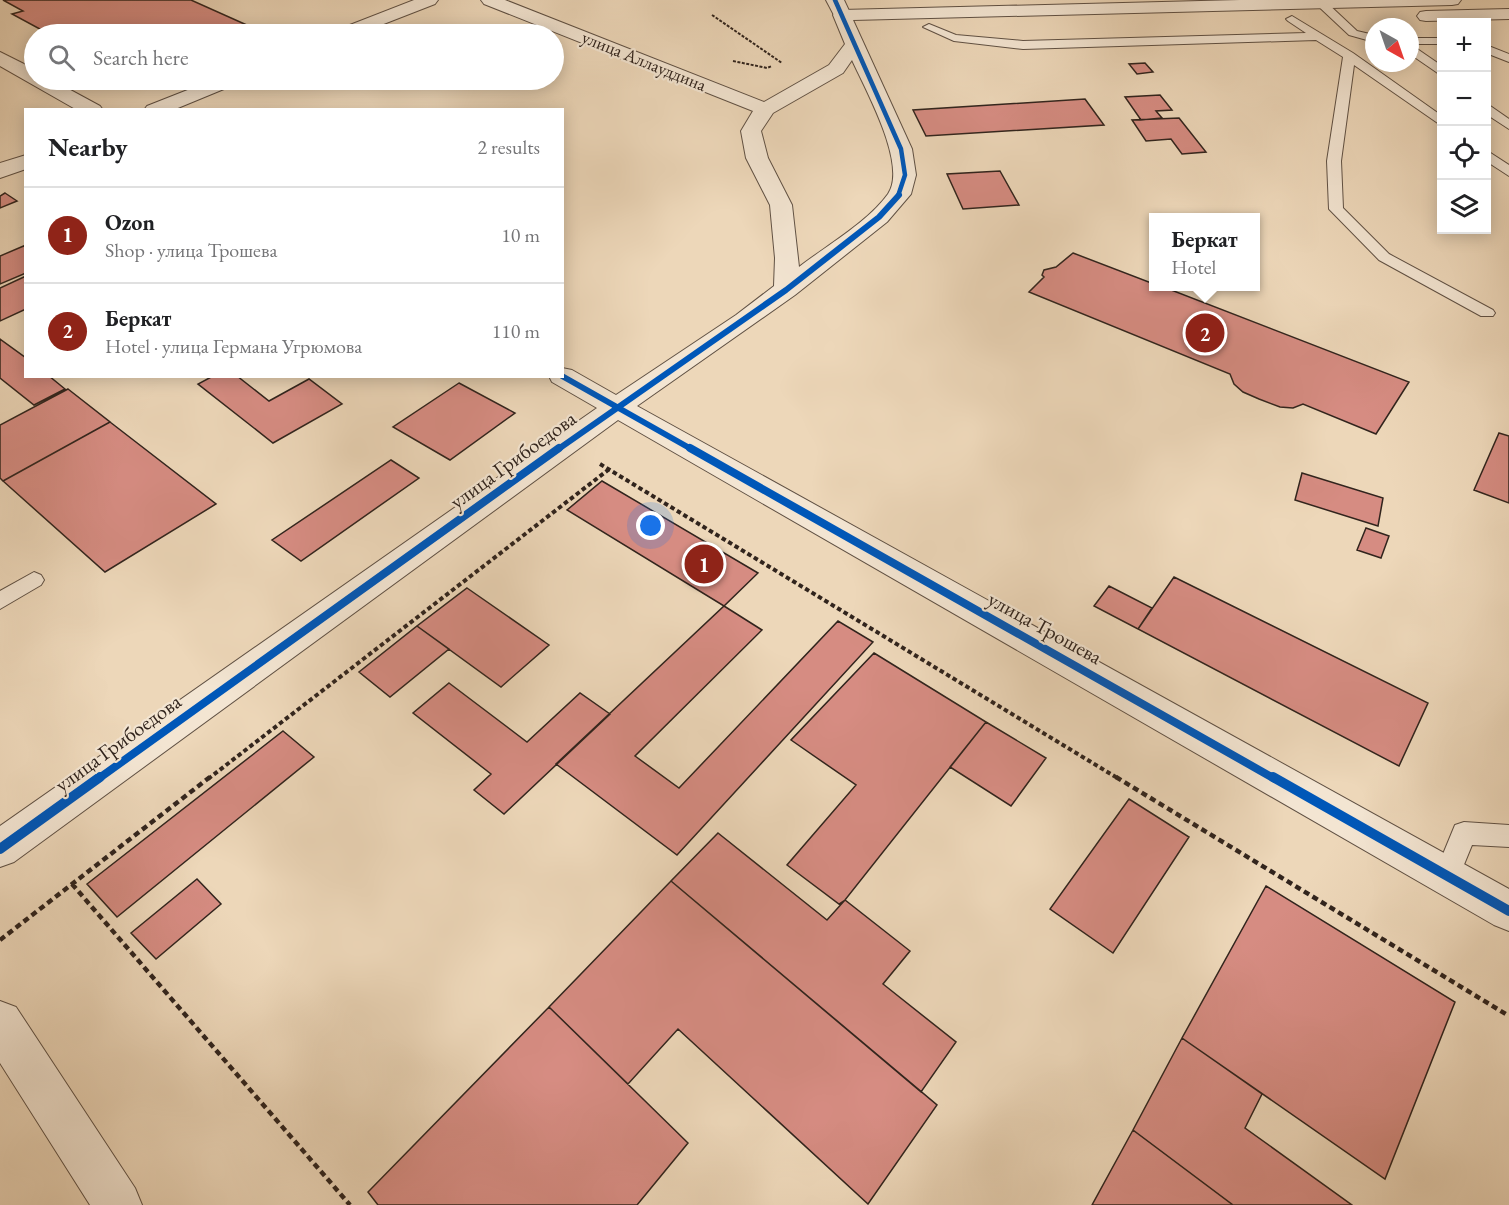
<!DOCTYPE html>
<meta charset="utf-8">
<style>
body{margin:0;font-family:"EB Garamond",serif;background:#f6f6f6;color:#202124}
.controls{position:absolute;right:18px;top:18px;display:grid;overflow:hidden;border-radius:0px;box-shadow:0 3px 15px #0003}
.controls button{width:54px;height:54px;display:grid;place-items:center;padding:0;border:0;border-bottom:2px solid #e0e0e0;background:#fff;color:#202124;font:30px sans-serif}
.compass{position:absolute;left:1365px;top:18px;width:54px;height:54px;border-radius:50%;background:#fff;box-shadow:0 3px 15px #0003;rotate:140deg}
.you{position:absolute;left:651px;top:526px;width:21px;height:21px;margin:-15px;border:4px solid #fff;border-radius:50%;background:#1a73e8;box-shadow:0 0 0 9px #1a73e833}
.badge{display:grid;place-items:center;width:39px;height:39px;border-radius:50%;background:#8f2418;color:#fff;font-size:20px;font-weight:700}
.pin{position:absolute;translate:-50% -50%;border:3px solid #fff;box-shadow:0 2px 6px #0006}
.popup{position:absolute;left:1149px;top:213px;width:111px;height:78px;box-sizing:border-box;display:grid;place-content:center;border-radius:0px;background:#fff;filter:drop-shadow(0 2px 4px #0005);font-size:20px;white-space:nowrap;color:#757577}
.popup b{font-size:22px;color:#202124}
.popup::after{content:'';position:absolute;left:50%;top:100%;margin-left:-12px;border:12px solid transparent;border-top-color:#fff}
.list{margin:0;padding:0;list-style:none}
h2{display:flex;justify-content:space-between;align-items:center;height:78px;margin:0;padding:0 24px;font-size:26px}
h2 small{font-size:20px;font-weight:400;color:#757577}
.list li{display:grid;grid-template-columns:39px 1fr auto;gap:18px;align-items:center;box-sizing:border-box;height:96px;padding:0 24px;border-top:2px solid #e0e0e0}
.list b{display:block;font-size:22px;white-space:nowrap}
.list p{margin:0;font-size:20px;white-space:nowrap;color:#757577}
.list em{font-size:20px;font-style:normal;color:#757577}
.icon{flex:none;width:33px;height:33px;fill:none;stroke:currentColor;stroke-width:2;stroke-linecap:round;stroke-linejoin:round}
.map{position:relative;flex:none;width:1509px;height:1205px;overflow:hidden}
.search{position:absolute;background:#fff;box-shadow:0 3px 15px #0003;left:24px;top:24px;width:540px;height:66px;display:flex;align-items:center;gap:15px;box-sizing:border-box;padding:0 21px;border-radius:33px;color:#757577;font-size:22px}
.panel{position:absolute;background:#fff;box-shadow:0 3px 15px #0003;left:24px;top:108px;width:540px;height:270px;border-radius:0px}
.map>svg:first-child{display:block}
.building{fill:#d68c82;stroke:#31241d;stroke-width:1.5}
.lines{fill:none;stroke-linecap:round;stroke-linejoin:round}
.service-casing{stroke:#605144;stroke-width:2}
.minor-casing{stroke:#605144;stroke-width:2}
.tertiary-casing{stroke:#605144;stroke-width:2}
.path-far2{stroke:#31241d;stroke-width:2;stroke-dasharray:3 1.5;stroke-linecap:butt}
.path-far1{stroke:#31241d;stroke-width:4;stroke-dasharray:4.5 3;stroke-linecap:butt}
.path{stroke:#31241d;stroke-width:4.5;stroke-dasharray:6 4;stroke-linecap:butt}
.service{fill:#f3e5d2;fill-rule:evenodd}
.minor{fill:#f3e5d2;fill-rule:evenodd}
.tertiary{fill:#f3e5d2;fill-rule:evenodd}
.cycleway-far3-casing{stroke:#f3e5d2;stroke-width:7}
.cycleway-far2-casing{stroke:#f3e5d2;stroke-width:9}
.cycleway-far1-casing{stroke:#f3e5d2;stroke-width:11}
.cycleway-casing{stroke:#f3e5d2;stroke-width:14}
.cycleway-far3{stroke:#0057b8;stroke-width:4.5}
.cycleway-far2{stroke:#0057b8;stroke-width:6}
.cycleway-far1{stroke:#0057b8;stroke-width:8}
.cycleway{stroke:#0057b8;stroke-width:10}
.labels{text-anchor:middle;stroke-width:4.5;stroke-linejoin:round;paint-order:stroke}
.far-street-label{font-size:18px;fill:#31241d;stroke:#f3e5d2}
.street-label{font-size:21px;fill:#31241d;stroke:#f3e5d2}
</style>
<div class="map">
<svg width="1509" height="1205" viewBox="0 0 1509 1205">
<rect width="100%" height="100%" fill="#edd7b9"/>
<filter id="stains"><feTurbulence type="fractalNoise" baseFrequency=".00333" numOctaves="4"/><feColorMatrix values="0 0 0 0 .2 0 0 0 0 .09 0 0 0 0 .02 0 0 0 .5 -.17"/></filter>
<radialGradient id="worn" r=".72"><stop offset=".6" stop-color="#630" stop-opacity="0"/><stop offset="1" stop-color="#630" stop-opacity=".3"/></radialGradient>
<path class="building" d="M3 0H191L267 34H49L12 14 23 11Z
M1145 63 1153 72 1137 74 1129 64Z
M1160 95 1172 110 1156 111 1162 118 1141 120 1125 97Z
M1085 99 1104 125 926 136 913 110Z
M1179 118 1206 152 1182 154 1171 139 1146 141 1132 120Z
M1000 171 1019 205 963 209 947 174Z
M5 193 17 201 0 208V196Z
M26 245V273L0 284V256Z
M1073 253 1154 284V286H1161L1409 382 1376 434 1303 404 1293 408 1280 407 1259 399 1243 392 1234 384 1230 374 1029 292 1044 277 1042 275 1044 270 1056 267Z
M26 276V309L0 321V288Z
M0 339 26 358V376H49L65 389 34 405 0 378Z
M213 376H237L269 401 309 379 342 404 273 443 198 384Z
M459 383 515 413 450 460 393 427Z
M68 389 110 422 3 481 0 478V425Z
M110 422 216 504 105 572 3 481Z
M1499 433 1509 436V503L1474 490Z
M391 460 419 478 301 561 272 540Z
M1302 473 1383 498 1378 526 1295 500Z
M602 481 758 573 724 606 567 510Z
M1366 528 1389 536 1381 558 1357 550Z
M1174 577 1428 703 1399 766 1138 629Z
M1109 586 1152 608 1138 629 1094 606Z
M467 588 549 645 501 687 417 626Z
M724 606 762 630 635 756 679 788 838 621 873 642 677 855 556 764Z
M417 626 449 649 390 697 359 672Z
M874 653 986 722 845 900 839 904 787 865 856 785 791 740Z
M449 683 527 742 580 693 610 714 504 814 474 790 491 774 413 713Z
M986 722 1046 758 1011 806 950 767Z
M283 731 314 757 117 917 87 884Z
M1129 799 1189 837 1113 953 1050 909Z
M718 833 827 920 845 900 910 951 883 984 956 1042 921 1092 671 881Z
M197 879 221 904 156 959 131 933Z
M671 881 937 1105 868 1204 678 1029 628 1084 549 1007Z
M1266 886 1455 1002 1385 1179 1182 1038Z
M549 1007 688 1143 637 1205H378L368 1192Z
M1182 1038 1262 1094 1245 1128 1352 1205H1233L1133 1130Z
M1133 1130 1233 1205H1092Z"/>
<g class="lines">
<g class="service-casing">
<path id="service" d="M1317 1H1325L1357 31 1374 35V42L1349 35 1317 5Z
M1292 16 1353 53 1442 116V126L1354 65 1341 161 1343 208 1389 254 1493 310 1495 313 1493 316H1481L1379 260 1329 209 1327 161 1343 57 1316 40 1023 49 954 41 923 27 929 24 956 35 1023 41 1306 33 1288 21 1286 19Z
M1410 38H1442V44H1410L1442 66V76L1410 54Z
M1486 45 1509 54V62L1486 53Z
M1486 103 1509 119V129L1486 114Z
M1486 150 1509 165V176L1486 161Z
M34 572 41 575 44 580 41 585 0 609V591Z
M1464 822 1509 825V847L1472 845 1456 884 1447 888 1438 884 1434 876 1455 825Z"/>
</g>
<g class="minor-casing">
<path id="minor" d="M414 0H438L435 4 358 34H334L337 30Z
M826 0H844L851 15 848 19H836Z
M213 80H239L236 84 173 110H144L147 106Z
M26 155V169L0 178V163Z
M0 1001 16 1007 135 1188 142 1205H90L0 1063Z"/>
</g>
<g class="tertiary-casing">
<path id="tertiary" d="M481 0H505L764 102 829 65 845 44 833 15 836 11 842 10 1240 0H1461L1458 4 1452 5 853 20 912 149 916 175 911 194 887 222 795 295 637 406 1509 889V931L1494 925 618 420 14 862 0 867V826L597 408 552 382 549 376H562V368L572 370 616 395 736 315 774 286 775 258 770 205 746 158 741 131 753 111 484 4ZM852 60C865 89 908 165 888 194 868 222 826 246 799 267L792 205 768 158 761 131 773 113 843 73Z
M1509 9V19L1426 21 1420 20 1417 16 1420 12 1426 11Z
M0 52 34 69V80H52L100 106 103 110H77L0 66Z"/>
</g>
<path class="path-far2" d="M712 15 782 63
M733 61 767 68 772 66"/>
<path class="path-far1" d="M600 464 1119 779
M208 779 608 470"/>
<path class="path" d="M1116 777 1509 1016
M72 884 350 1205
M0 940 210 777"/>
<use href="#service" class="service"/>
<use href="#minor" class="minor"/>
<use href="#tertiary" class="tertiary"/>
<g class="cycleway-far3-casing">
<path id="cycleway-far3" d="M835 0 901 149 905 175 898 196"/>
</g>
<g class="cycleway-far2-casing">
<path id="cycleway-far2" d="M562 376 693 450
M557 450 786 290 879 217 899 195"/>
</g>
<g class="cycleway-far1-casing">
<path id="cycleway-far1" d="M690 448 1275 779
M98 779 559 448"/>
</g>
<g class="cycleway-casing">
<path id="cycleway" d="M1273 777 1509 911
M0 849 100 777"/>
</g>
<use href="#cycleway-far3" class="cycleway-far3"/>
<use href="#cycleway-far2" class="cycleway-far2"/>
<use href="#cycleway-far1" class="cycleway-far1"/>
<use href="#cycleway" class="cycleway"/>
</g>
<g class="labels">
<g class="far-street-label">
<text transform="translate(644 61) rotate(22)" y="6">улица Аллауддина</text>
</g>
<g class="street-label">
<text transform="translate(513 460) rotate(-36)" y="7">улица Грибоедова</text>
<text transform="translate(1045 628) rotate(29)" y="7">улица Трошева</text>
<text transform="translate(118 743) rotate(-36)" y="7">улица Грибоедова</text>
</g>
</g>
<rect width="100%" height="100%" filter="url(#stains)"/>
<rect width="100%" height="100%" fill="url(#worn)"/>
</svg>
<div class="controls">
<button>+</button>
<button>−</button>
<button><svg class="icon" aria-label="locate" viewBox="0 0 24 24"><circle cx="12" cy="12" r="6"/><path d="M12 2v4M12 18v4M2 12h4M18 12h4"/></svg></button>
<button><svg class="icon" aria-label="layers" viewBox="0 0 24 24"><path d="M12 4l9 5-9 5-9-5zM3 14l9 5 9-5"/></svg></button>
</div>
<svg class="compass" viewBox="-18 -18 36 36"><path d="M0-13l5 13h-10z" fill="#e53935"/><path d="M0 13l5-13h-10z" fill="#757577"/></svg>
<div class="you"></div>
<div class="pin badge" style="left:704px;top:564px">1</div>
<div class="pin badge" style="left:1205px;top:333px">2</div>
<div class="popup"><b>Беркат</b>Hotel</div>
<div class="search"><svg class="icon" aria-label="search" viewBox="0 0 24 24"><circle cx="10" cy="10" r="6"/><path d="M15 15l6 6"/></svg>Search here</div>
<section class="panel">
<h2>Nearby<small>2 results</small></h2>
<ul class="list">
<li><span class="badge">1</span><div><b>Ozon</b><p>Shop · улица Трошева</p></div><em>10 m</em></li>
<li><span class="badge">2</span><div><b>Беркат</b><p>Hotel · улица Германа Угрюмова</p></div><em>110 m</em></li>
</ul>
</section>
</div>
